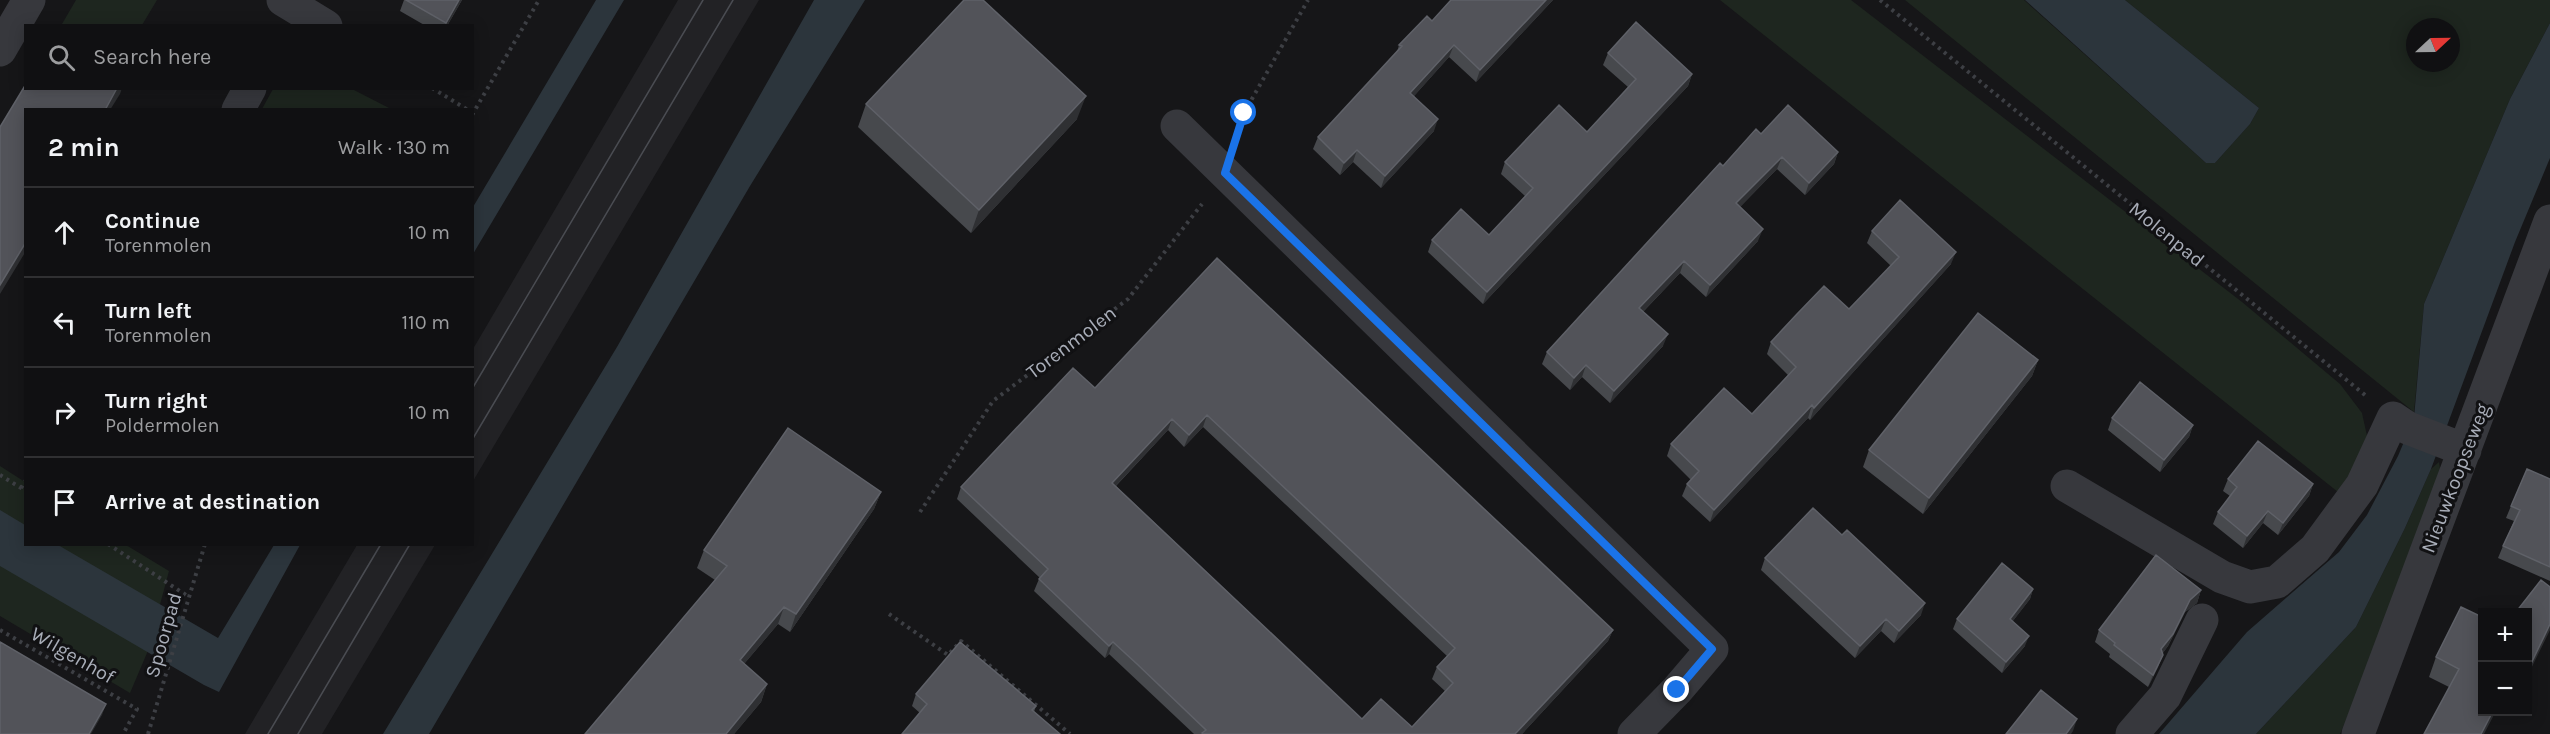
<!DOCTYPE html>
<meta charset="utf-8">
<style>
body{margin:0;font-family:Karla,sans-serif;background:#1e1e20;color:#f1f3f6}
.controls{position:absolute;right:18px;bottom:18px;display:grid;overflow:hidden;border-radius:0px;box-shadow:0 3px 15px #0003}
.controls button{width:54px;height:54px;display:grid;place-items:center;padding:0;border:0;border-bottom:2px solid #303032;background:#101012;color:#f1f3f6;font:30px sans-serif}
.compass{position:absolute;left:2406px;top:18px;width:54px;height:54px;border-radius:50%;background:#101012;box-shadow:0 3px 15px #0003;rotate:68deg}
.stop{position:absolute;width:18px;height:18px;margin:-14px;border:4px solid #1a73e8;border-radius:50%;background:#fff}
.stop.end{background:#1a73e8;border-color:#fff;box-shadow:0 2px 6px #0008}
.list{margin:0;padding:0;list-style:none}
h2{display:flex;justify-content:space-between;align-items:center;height:78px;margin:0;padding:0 24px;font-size:26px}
h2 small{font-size:20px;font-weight:400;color:#9c9d9f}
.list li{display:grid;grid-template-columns:39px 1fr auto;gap:18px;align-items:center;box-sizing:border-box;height:90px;padding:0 24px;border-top:2px solid #303032}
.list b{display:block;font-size:22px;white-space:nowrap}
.list p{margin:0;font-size:20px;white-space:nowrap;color:#9c9d9f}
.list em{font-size:20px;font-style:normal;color:#9c9d9f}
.icon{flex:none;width:33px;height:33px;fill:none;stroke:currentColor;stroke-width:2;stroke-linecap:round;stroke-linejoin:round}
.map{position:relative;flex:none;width:2550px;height:734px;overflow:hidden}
.search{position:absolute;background:#101012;box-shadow:0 3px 15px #0003;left:24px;top:24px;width:450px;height:66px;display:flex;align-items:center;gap:15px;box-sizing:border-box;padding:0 21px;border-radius:0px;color:#9c9d9f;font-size:22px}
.panel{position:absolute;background:#101012;box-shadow:0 3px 15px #0003;left:24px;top:108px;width:450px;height:438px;border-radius:0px}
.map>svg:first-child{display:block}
.built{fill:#222225}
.green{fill:#1e261f;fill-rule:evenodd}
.water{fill:#2c353c}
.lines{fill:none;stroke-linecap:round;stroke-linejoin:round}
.path{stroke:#3d3f44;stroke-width:4;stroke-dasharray:3 4.5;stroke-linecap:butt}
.minor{stroke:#37383d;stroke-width:33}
.tram{stroke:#4a4c52;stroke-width:1.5}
.wall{fill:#47494d;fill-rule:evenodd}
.shaded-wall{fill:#2f3033}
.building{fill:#525359;stroke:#5f6168;stroke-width:1.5;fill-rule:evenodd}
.route{stroke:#1a73e8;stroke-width:8}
.labels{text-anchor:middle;stroke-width:6;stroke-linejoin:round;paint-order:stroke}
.street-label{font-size:20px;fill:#a8adb8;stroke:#111113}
</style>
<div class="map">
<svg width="2550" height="734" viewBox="0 0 2550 734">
<rect width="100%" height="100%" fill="#161618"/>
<path class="built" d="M678 0H759L473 481V349Z
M357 545H435L322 734H245Z"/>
<path class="green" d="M76 0H157L142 25H65L62 24Z
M1720 0H1851L2242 302 2340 384 2362 413 2367 436 2343 496Z
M1905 0H2024L2206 163H2215L2250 124 2259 108 2125 0H2550V23L2510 99 2424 304 2414 412ZM2415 27H2451V63H2415Z
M273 89H352L391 109H262Z
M2439 462 2441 475 2387 623 2340 734H2256L2356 627 2405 528 2431 469Z
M0 466 25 482 26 544 126 545 169 571 147 653 130 693 0 616Z"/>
<path class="water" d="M596 0H624L473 254V207Z
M814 0H865L750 186 429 734H383L617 347Z
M2025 0H2125L2259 108 2250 124 2215 163H2206Z
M2550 23V158L2515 242 2431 469 2405 528 2356 627 2256 734H2159L2247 632 2339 552 2367 515 2398 456 2414 418 2424 304 2510 99Z
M0 510 25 525 26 544 58 545 218 638 274 545H300L219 692 204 685 0 566Z"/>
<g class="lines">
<path class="path" d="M1880 0 2365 395
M432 88 468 110
M472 115 539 0
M1237 134 1244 113 1308 0
M0 475 26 491
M21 488 26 480
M920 512 993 401 1128 299 1202 204
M108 544 189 597
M889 614 948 655 961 641 1070 734
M0 630 137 709 123 734
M148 734 205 544"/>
<path class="minor" d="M283 0 326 26
M0 50 29 0
M238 110 250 88
M1177 126 1712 649 1677 690 1634 734
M2067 486 2222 577 2250 587 2277 582 2315 549 2362 485 2393 418 2408 428 2465 450
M2132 734 2165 696 2202 620
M2358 734 2550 221"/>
<path class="tram" d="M472 389 703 0
M472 440 733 0
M268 734 381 544
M298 734 410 544"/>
</g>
<path class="wall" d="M404 0H462L447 26H426L400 11Z
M1451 0H1553L1476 82 1449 57 1414 96 1434 131 1381 188 1353 162 1340 175 1313 149 1318 137 1397 52 1399 45 1432 21Z
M1608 53 1692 74 1688 86 1483 304 1428 252 1432 240 1489 235 1525 196 1501 174 1505 162 1587 132 1628 87 1603 65Z
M866 104 1077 119 971 233 858 127Z
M1761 134 1838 152 1834 164 1805 195 1777 169 1740 207 1758 241 1706 297 1680 273 1643 312 1663 346 1610 403 1582 377 1570 390 1542 364 1547 352 1723 166Z
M1872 231 1951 264 1810 420 1808 418 1710 522 1682 496 1687 484 1691 480 1667 456 1671 444 1752 414 1788 375 1767 354 1771 342 1849 309 1891 266 1867 243Z
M1217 258 1613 630 1608 641 1522 734H1194L1109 654 1105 658 1034 591 1039 579 1040 578 957 499 961 487 1095 388ZM1203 427 1447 656 1437 667 1432 679 1445 691 1412 727 1362 719 1116 486 1168 430 1184 447Z
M2038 360 2032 376 1923 514 1863 467 1869 450Z
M2112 418 2193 425 2189 437 2160 472 2108 430Z
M2228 479 2313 484 2309 496 2278 535 2263 523 2243 548 2213 524 2218 512 2230 496 2223 491Z
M2550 479V581L2498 558 2503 546 2514 521 2506 518 2511 506Z
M881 492 874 509 790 632 778 624 744 664 767 684 761 702 734 734 715 580 697 568 704 550Z
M1765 558 1921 615 1894 643 1881 631 1855 658 1761 570Z
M2033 589 2030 599 2012 622 2025 646 2002 673 1953 629 1957 619Z
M2201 590 2197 603 2185 612 2168 646 2162 654 2158 667 2148 687 2109 657 2110 654 2095 642 2099 630Z
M2461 607 2482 711 2449 687 2429 677 2436 657Z
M916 694 1036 706 1034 712 920 713 912 706Z"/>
<path class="shaded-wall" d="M459 0H462L447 26H445Z
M1546 0H1553L1476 82 1480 70Z
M1454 45 1449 57 1406 105 1410 93Z
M1692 74 1688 86 1483 304 1487 292Z
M117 88H122L120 94 110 110H105Z
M1086 96 1077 119 971 233 979 210Z
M1438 119 1434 131 1381 188 1385 176Z
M1357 150 1353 162 1340 175 1344 163Z
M1838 152 1834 164 1805 195 1809 183Z
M1782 157 1777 169 1732 215 1736 203Z
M1763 229 1758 241 1706 297 1710 285Z
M26 242V251L0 294V285Z
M1956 252 1951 264 1810 420 1814 408Z
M1684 261 1680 273 1635 320 1639 308Z
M1668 334 1663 346 1610 403 1614 391Z
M2038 360 2032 376 1923 514 1929 498Z
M1586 365 1582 377 1570 390 1574 378Z
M1812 405 1808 418 1710 522 1714 510Z
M1207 415 1203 427 1184 447 1189 435Z
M1172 419 1168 430 1108 494 1112 483Z
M2193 425 2189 437 2160 472 2164 460Z
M2313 484 2309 496 2278 535 2283 523Z
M881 492 874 509 790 632 796 614Z
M2268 511 2263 523 2243 548 2247 536Z
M2033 589 2030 599 2006 630 2010 619Z
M2201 590 2197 603 2185 612 2168 646 2157 661 2161 649 2190 600Z
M1925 603 1921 615 1894 643 1899 631Z
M784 607 778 624 733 677 740 660Z
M1886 619 1881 631 1855 658 1860 646Z
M2550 624V630L2528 675V670Z
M1613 630 1608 641 1522 734H1515Z
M2029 636 2025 646 2002 673 2006 662Z
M1113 642 1109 654 1105 658 1109 646Z
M2163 655 2158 667 2148 687 2153 675Z
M767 684 761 702 734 734H726Z
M106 704 102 715 91 734H89Z
M2493 711H2496L2484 734H2481Z
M2077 719 2073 731 2071 734H2066Z"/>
<path class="building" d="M406 0H459L446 23Z
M964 0H983L1086 96 979 210 866 104Z
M1451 0H1546L1480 70 1454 45 1410 93 1438 119 1385 176 1357 150 1344 163 1318 137 1402 46 1399 45 1427 16 1432 21Z
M1636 22 1692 74 1487 292 1432 240 1461 209 1489 235 1533 188 1505 162 1559 105 1587 132 1636 79 1608 53Z
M26 84V88H117L105 110H26V242L0 285V127Z
M1788 105 1838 152 1809 183 1782 157 1736 203 1763 229 1710 285 1684 261 1639 308 1668 334 1614 391 1586 365 1574 378 1547 352 1720 163 1723 166 1756 129 1761 134Z
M1900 200 1956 252 1814 408 1812 405 1714 510 1687 484 1699 471 1671 444 1724 388 1752 414 1796 367 1771 342 1797 314 1824 286 1849 309 1899 257 1872 231Z
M1217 258 1613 630 1515 734H1203L1202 733 1206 730 1137 664 1113 642 1109 646 1039 579 1048 569 961 487 1073 368 1095 388ZM1207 415 1455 648 1437 667 1453 683 1412 727 1381 699 1362 719 1112 483 1172 419 1189 435Z
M1978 313 2038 360 1929 498 1869 450Z
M2140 382 2193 425 2164 460 2112 418Z
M788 428 881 492 796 614 784 607 740 660 767 684 726 734H585L727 566 704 550Z
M2258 441 2313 484 2283 523 2268 511 2247 536 2218 512 2237 487 2228 479Z
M2527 469 2550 479V567L2503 546 2520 510 2511 506Z
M1813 508 1842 535 1847 530 1925 603 1899 631 1886 619 1860 646 1765 558Z
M2156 555 2201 590 2190 600 2173 634 2161 649 2163 655 2153 675 2114 645 2115 643 2099 630Z
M2002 563 2033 589 2010 619 2029 636 2006 662 1957 619Z
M2541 580 2550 587V624L2528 670V612H2516Z
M2461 607 2482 617V711H2493L2481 734H2424L2459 669 2436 657Z
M0 642 106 704 89 734H0Z
M960 642 1036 706 1032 710 1060 734H902L927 704 916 694Z
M2041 690 2077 719 2066 734H2006Z"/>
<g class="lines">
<path class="route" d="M1244 113 1225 173 1712 649 1677 690"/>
</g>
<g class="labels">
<g class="street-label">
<text transform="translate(2167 234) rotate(39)" y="7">Molenpad</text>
<text transform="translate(1071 342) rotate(-37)" y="7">Torenmolen</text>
<text transform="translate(2455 478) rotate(-69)" y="7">Nieuwkoopseweg</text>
<text transform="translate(163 635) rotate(-74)" y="7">Spoorpad</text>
<text transform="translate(73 655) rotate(30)" y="7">Wilgenhof</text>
</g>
</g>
</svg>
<div class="controls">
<button>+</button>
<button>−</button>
</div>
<svg class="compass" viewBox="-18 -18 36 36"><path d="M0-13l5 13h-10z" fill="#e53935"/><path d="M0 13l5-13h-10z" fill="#9c9d9f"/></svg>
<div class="stop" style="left:1244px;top:113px"></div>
<div class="stop end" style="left:1677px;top:690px"></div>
<div class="search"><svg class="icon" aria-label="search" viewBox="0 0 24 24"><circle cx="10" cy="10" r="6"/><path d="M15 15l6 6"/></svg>Search here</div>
<section class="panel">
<h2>2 min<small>Walk · 130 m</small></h2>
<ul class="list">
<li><svg class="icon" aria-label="ahead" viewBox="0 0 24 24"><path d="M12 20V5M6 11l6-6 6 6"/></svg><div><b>Continue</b><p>Torenmolen</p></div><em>10 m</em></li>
<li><svg class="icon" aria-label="left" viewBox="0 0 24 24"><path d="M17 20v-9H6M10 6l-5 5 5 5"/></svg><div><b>Turn left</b><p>Torenmolen</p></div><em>110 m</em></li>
<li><svg class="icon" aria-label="right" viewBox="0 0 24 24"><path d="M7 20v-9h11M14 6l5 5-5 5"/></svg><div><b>Turn right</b><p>Poldermolen</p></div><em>10 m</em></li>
<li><svg class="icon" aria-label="arrive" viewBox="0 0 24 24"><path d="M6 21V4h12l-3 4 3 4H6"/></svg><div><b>Arrive at destination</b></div></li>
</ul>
</section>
</div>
